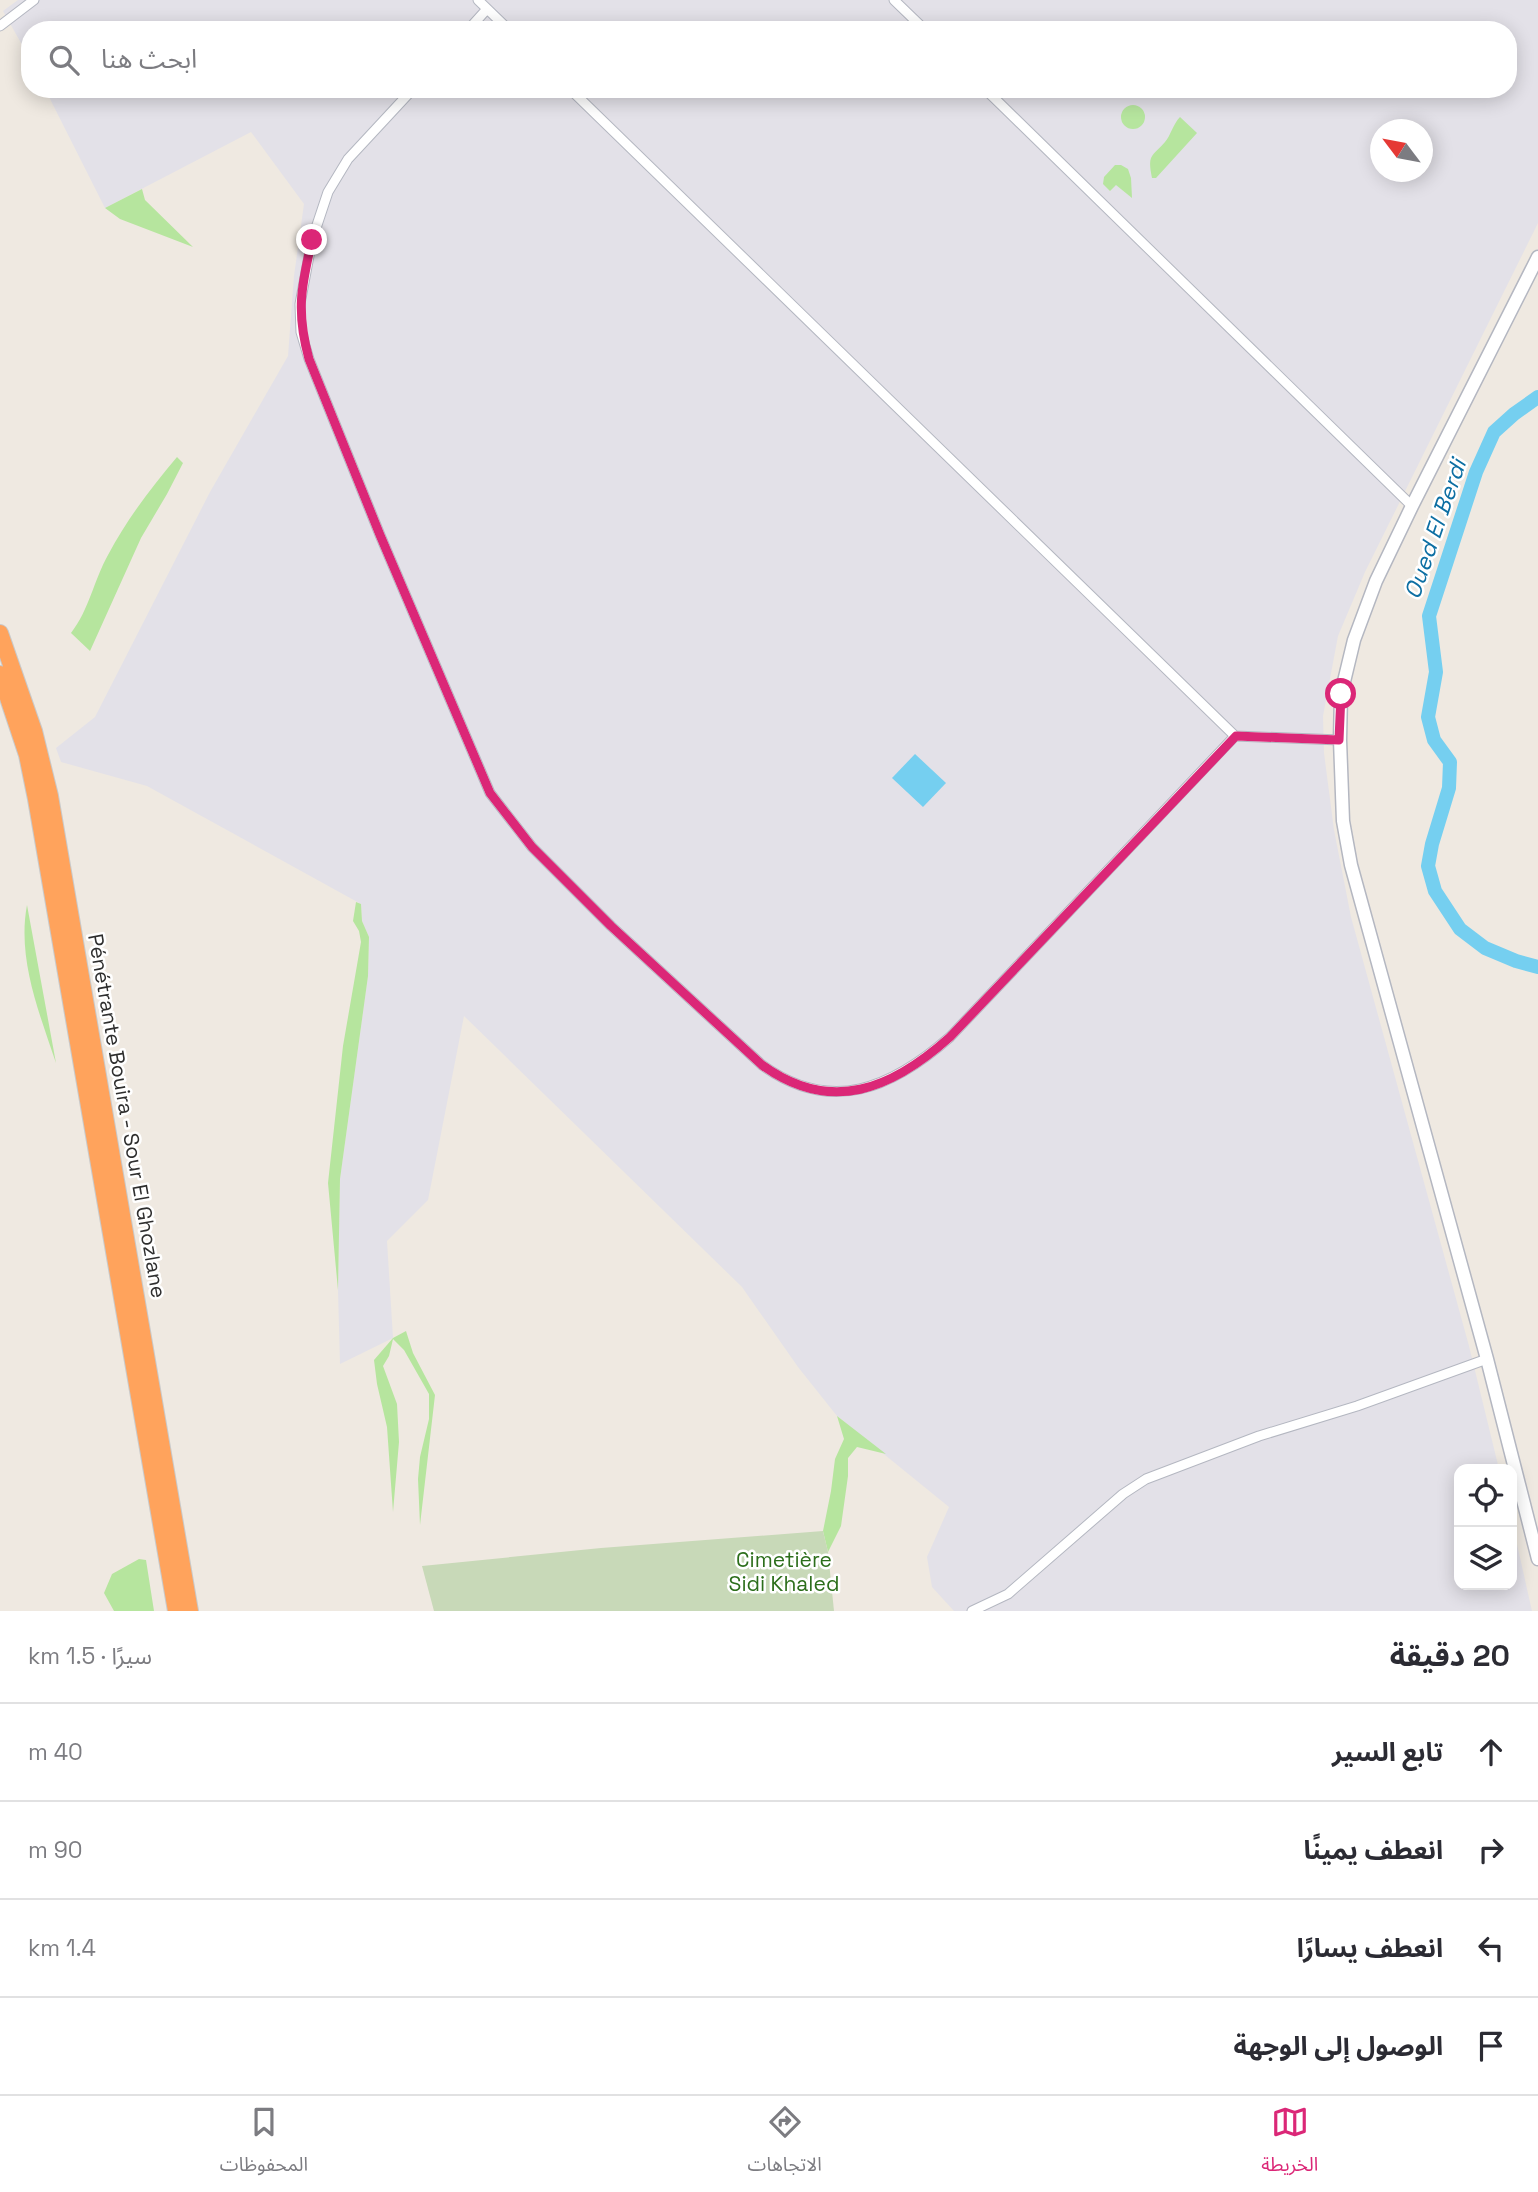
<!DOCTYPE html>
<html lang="ar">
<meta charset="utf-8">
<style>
body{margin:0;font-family:"Space Grotesk","Noto Sans Arabic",sans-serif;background:#f7f7f7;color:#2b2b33;direction:rtl}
.controls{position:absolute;right:21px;bottom:21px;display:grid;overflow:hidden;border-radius:14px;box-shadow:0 4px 18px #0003}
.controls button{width:63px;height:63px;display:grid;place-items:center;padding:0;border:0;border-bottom:2px solid #e1e1e2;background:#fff;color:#2b2b33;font:35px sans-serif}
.compass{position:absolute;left:1370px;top:119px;width:63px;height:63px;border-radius:50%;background:#fff;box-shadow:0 4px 18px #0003;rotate:302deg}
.stop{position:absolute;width:21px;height:21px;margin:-16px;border:5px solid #db2777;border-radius:50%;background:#fff}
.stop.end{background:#db2777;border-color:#fff;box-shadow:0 2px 7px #0008}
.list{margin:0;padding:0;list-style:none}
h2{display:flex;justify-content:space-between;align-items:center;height:91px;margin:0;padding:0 28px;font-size:30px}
h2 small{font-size:23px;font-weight:400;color:#7c7c81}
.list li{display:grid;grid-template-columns:46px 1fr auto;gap:21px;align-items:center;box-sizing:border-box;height:98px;padding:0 28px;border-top:2px solid #e1e1e2}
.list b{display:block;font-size:26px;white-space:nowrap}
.list em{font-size:23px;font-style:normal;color:#7c7c81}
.icon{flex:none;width:38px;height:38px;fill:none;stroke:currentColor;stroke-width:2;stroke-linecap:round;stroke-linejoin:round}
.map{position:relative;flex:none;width:1538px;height:1611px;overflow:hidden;direction:ltr}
.search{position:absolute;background:#fff;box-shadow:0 4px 18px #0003;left:21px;right:21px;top:21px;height:77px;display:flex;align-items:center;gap:18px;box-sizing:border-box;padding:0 24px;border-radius:28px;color:#7c7c81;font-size:26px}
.sheet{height:483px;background:#fff}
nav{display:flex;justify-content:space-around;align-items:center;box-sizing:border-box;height:98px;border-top:2px solid #e1e1e2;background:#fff;font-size:19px;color:#7c7c81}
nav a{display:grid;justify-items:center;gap:4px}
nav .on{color:#db2777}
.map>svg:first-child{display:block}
.industrial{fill:#e3e1e8;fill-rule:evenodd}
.green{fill:#b6e59e}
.cemetery{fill:#c8d9b8}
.water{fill:#75cff0}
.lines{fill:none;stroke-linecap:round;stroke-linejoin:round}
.river{stroke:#75cff0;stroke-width:14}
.street-casing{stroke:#b4b7c1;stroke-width:11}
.secondary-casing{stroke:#b4b7c1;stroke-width:15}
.highway-casing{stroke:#c9c9c9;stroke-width:18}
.street{stroke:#fff;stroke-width:9}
.secondary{stroke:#fff;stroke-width:12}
.highway{stroke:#ffa35c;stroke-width:16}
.route{stroke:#db2777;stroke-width:9}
.labels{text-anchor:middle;stroke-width:5;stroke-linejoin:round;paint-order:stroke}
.street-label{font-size:21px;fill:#2e2e2e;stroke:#fff}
.park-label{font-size:21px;fill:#2c6e1b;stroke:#fff}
.water-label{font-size:23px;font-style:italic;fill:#0d6fa3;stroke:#fff}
</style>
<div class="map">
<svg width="1538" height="1611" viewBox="0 0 1538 1611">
<rect width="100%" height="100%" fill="#efe9e1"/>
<path class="industrial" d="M18 0H1538V223L1365 572 1338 636 1323 716 1324 753 1334 830 1351 917 1469 1346 1499 1469H1459V1585H1512V1522L1532 1611H954L932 1587 927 1557 949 1507 837 1416 798 1367 742 1287 464 1016 428 1200 387 1241 393 1338 340 1364 338 1290 340 1179 368 976 369 937 362 921 361 904 147 786 61 762 56 748 95 717 210 492 288 356 294 276 304 204 251 132 105 208 45 89H1508V30H30V59L3 11ZM1380 130H1422V172H1380Z"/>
<path class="green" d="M1121 117a12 12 0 1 1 24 0a12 12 0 1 1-24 0Z
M1180 117 1197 133 1156 178H1152C1147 154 1152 157 1165 142 1171 135 1173 124 1180 117Z
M1115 165H1121L1128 169 1131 178 1132 198 1116 185 1110 191 1103 184 1104 177Z
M142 189 145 200 193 247 120 219 105 208Z
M177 457 183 463 167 494 141 538 90 651 71 633C89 610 94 580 108 555 127 519 151 488 177 457Z
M356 902 361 904 362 921 369 937 368 976 340 1179 338 1290 328 1183 343 1046 361 942 359 931 353 921Z
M27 905 56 1063C39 1012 17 959 27 905Z
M406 1331 413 1353 435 1395 420 1525 418 1479 420 1457 429 1419V1394L404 1350 393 1339 389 1356 383 1366 397 1404 399 1442 393 1512 387 1427 377 1384 374 1360 393 1338Z
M837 1416 886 1454 857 1447 848 1458V1476L841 1526 828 1552 823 1531 831 1491 835 1459 844 1439Z
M139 1559 146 1560 154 1611H114L104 1593 112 1574Z"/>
<path class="cemetery" d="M823 1531 828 1552 834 1611H434L422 1566 601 1548Z"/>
<path class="water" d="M915 754 946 783 923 807 892 778Z"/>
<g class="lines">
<path class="river" d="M1538 397 1514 414 1494 432 1476 472 1429 616 1436 672 1428 717 1434 740 1450 762 1449 788 1432 844 1428 866 1435 891 1460 929 1485 948 1516 961 1538 967"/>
<g class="street-casing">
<path id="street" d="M478 0 509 30
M894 0 925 30
M0 26 34 0
M468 30 487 9
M413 89 348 159 328 192 312 240 300 304 301 332 309 359 380 535 490 793 532 847 611 926 762 1065C831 1115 892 1088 950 1037L1235 736
M570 89 1235 736 1340 740
M985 89 1412 506
M972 1611 1008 1594 1123 1494 1146 1479 1259 1436 1357 1406 1487 1359"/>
</g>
<g class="secondary-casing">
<path id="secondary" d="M1538 257 1412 506 1376 581 1354 640 1341 694 1340 740 1343 821 1351 865 1487 1359 1538 1559"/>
</g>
<g class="highway-casing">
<path id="highway" d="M0 633 34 731 50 796 190 1611
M0 674 27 755 36 799 176 1611"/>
</g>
<use href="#street" class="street"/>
<use href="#secondary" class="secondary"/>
<use href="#highway" class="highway"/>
</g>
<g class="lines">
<path class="route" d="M312 240C301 287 296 312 309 359L380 535 490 793 532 847 611 926 762 1065C831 1115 892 1089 950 1037L1236 736 1339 740 1341 694"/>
</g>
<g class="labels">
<g class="street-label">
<text transform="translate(127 1116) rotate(80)" y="7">Pénétrante Bouira - Sour El Ghozlane</text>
</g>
<g class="park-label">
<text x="784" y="1567">Cimetière<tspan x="784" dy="24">Sidi Khaled</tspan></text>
</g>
<g class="water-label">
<text transform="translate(1435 529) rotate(-71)" y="8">Oued El Berdi</text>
</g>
</g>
</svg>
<div class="controls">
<button><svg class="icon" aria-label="locate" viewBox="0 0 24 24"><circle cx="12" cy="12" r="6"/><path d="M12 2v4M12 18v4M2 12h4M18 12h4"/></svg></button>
<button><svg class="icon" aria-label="layers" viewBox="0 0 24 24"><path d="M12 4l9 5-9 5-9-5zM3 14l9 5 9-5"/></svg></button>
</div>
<svg class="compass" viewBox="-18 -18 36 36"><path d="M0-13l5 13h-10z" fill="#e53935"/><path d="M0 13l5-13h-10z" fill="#7c7c81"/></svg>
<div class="stop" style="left:1341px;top:694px"></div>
<div class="stop end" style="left:312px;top:240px"></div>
<div class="search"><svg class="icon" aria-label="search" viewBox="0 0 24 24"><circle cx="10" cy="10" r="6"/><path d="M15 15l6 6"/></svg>ابحث هنا</div>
</div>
<section class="sheet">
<h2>20 دقيقة<small>سيرًا · 1.5 km</small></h2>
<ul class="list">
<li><svg class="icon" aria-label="ahead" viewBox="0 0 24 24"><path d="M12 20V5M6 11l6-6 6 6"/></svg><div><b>تابع السير</b></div><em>40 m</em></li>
<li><svg class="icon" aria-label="right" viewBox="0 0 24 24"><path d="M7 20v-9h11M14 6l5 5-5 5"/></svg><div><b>انعطف يمينًا</b></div><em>90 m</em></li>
<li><svg class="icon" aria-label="left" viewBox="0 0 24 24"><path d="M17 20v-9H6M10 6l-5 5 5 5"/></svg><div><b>انعطف يسارًا</b></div><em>1.4 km</em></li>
<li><svg class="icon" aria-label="arrive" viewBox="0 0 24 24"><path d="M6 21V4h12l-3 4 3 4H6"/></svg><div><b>الوصول إلى الوجهة</b></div></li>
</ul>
</section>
<nav>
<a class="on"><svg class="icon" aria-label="map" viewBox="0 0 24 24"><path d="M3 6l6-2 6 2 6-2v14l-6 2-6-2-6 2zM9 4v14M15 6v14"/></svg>الخريطة</a>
<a><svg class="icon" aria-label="directions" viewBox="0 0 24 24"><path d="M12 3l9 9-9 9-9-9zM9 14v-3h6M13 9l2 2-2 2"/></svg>الاتجاهات</a>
<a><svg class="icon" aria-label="saved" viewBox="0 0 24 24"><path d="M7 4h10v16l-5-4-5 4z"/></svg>المحفوظات</a>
</nav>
